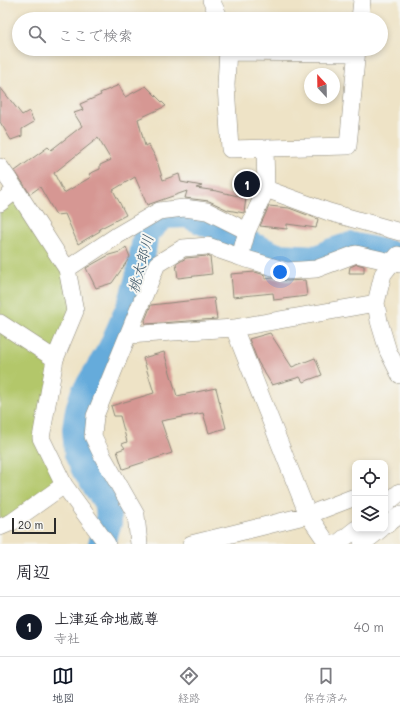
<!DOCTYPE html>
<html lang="ja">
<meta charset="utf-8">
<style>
body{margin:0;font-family:Mali,"Klee One",sans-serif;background:#f2f2f3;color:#2b2b33}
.controls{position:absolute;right:12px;bottom:12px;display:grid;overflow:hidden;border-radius:8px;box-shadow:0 2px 6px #0003}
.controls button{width:36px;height:36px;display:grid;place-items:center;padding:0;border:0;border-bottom:1px solid #e1e1e2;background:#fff;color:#2b2b33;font:20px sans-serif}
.compass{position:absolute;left:304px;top:68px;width:36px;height:36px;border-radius:50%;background:#fff;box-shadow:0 2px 6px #0003;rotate:338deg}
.scale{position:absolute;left:12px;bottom:10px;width:44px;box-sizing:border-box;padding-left:4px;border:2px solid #2b2b2b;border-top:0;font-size:11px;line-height:14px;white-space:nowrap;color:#2b2b2b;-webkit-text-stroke:3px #f6f6f2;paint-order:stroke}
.you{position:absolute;left:280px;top:272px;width:14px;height:14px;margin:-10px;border:3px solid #fff;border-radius:50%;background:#1a73e8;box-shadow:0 0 0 6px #1a73e833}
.badge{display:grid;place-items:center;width:26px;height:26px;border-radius:50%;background:#111827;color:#fff;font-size:13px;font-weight:700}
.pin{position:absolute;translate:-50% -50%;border:2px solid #fff;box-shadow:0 1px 4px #0006}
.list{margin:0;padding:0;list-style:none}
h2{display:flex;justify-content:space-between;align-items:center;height:52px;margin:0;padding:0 16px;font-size:17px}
h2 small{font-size:13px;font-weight:400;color:#7c7c81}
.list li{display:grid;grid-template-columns:26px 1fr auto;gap:12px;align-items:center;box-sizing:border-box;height:60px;padding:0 16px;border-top:1px solid #e1e1e2}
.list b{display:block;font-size:15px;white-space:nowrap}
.list p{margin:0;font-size:13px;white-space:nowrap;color:#7c7c81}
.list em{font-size:13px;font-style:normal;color:#7c7c81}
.icon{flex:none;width:22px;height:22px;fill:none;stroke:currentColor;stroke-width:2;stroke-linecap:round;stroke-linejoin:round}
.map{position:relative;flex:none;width:400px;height:544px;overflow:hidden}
.search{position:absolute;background:#fff;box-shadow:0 2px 6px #0003;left:12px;right:12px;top:12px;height:44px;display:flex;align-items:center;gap:10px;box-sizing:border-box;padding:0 14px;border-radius:22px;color:#7c7c81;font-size:15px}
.sheet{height:112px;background:#fff}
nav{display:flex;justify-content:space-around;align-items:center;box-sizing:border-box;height:56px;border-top:1px solid #e1e1e2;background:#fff;font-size:11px;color:#7c7c81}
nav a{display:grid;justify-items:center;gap:2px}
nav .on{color:#111827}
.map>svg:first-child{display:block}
.green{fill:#b3c76b;stroke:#6f794b}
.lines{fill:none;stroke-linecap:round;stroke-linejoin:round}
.river{stroke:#65abdb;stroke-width:26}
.building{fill:#d69793;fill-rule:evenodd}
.minor-casing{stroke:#8c8778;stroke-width:18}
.minor{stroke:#fff;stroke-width:17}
.labels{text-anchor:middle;stroke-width:4;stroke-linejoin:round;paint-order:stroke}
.water-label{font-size:15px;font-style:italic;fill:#3f5869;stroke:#f6f6f2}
</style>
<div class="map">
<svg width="400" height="544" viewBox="0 0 400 544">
<rect width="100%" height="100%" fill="#f6f6f2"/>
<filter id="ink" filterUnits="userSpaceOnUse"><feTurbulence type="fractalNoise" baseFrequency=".025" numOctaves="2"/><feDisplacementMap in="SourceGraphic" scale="8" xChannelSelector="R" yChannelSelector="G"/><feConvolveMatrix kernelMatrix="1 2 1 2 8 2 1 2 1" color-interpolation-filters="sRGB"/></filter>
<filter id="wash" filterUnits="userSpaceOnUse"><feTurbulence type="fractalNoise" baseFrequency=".012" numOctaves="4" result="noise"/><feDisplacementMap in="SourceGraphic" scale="16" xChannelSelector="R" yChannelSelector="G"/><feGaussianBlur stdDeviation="0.9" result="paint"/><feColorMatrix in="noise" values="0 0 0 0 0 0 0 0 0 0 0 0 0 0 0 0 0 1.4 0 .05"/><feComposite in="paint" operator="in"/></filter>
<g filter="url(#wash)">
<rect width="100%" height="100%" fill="#eee3c6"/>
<path class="green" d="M16 190 67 269 75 311 41 438 64 485 0 527V203Z"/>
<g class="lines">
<path class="river" d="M101 544 109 523 108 505 85 471 77 454 75 429 78 410 83 394 111 348 131 302 138 278 146 233 163 216 187 215 277 256 318 258 332 251 351 245 389 253"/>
</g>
<g id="blocks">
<path class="building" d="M119 85 125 97 146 86 166 106 138 119 145 146 148 144 156 158 163 180 179 174 181 182 202 186 196 188 217 191 246 198 244 213 228 210 209 201 185 198 187 191 147 205 135 177 113 190 126 215 99 229 100 231 78 244 65 214 56 215 40 187 30 194 15 171 48 147 51 150 82 126 74 113 83 110 80 104 101 95 100 93ZM98 138 111 160 100 165V169L89 174 91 177 64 193 54 173Z
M0 87 22 115 29 111 34 122 22 129V136L11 140 0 122Z
M269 206 289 208 318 219 316 228 287 224V229L260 226Z
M126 247 130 257 119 273 112 283 96 288 86 268 109 255 120 252Z
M207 256 210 257 212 274 178 278 176 264 186 258Z
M357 264 364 266V273H349L350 267Z
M255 272 265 275V279L273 278 287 281 305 280 307 296 274 300 273 293 233 297 231 274Z
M214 298 217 319 146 324 145 320 151 305Z
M270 333 292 367 315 358 322 375 303 382 300 377 272 385 258 362 249 339Z
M164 352 177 396 216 388 226 428 209 433 203 413 161 421 172 453 123 469 117 451 125 448 122 444 127 442 120 416H114L111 406 154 393 143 358Z"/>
</g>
</g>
<g filter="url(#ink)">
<use href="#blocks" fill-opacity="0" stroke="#8c8778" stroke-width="1"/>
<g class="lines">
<g class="minor-casing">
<path id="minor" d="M211 0 220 19
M360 19 362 0
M228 49 226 85 230 149 348 146 357 49
M228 52 357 53
M265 148 266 189
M0 167 16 190 67 269 75 311 55 359 41 438 64 485 107 544
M0 203 16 190
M398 255 383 274 376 303 379 321 388 351 400 375
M240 257 286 271 316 269 356 254 400 264
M67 269 118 235 159 211 184 208 207 211 247 231 266 189 329 212 400 232
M0 323 55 359
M234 328 308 515 328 544
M128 335 234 328 376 303
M385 505 400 492
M385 526 400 515
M0 527 12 522 64 485
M139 544 136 515 103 457 93 436 95 416 157 264 183 248 208 246 240 257 247 231
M191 544 308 515 355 497
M337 544 356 529
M362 544 381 529"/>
</g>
<use href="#minor" class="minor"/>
</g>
</g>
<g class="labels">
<g class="water-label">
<text transform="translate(141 264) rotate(-75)" y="5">桃太郎川</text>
</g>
</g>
</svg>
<div class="controls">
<button><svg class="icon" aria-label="locate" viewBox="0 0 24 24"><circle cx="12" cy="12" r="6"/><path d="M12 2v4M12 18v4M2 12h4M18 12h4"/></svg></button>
<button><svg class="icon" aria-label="layers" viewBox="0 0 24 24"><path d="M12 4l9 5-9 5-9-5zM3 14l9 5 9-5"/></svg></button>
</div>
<svg class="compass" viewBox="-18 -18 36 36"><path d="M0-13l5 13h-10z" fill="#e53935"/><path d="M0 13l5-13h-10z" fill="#7c7c81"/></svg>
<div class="scale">20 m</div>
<div class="you"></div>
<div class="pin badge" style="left:247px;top:184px">1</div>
<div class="search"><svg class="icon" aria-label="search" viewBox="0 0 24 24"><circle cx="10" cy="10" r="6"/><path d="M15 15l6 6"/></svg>ここで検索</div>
</div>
<section class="sheet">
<h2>周辺<small></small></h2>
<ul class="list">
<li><span class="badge">1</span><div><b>上津延命地蔵尊</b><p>寺社</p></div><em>40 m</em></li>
</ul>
</section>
<nav>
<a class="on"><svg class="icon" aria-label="map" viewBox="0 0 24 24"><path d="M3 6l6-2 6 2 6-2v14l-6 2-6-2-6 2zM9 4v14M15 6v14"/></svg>地図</a>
<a><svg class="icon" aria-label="directions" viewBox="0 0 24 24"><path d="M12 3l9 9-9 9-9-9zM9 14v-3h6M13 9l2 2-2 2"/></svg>経路</a>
<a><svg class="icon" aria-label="saved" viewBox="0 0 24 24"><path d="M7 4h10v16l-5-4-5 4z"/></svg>保存済み</a>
</nav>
